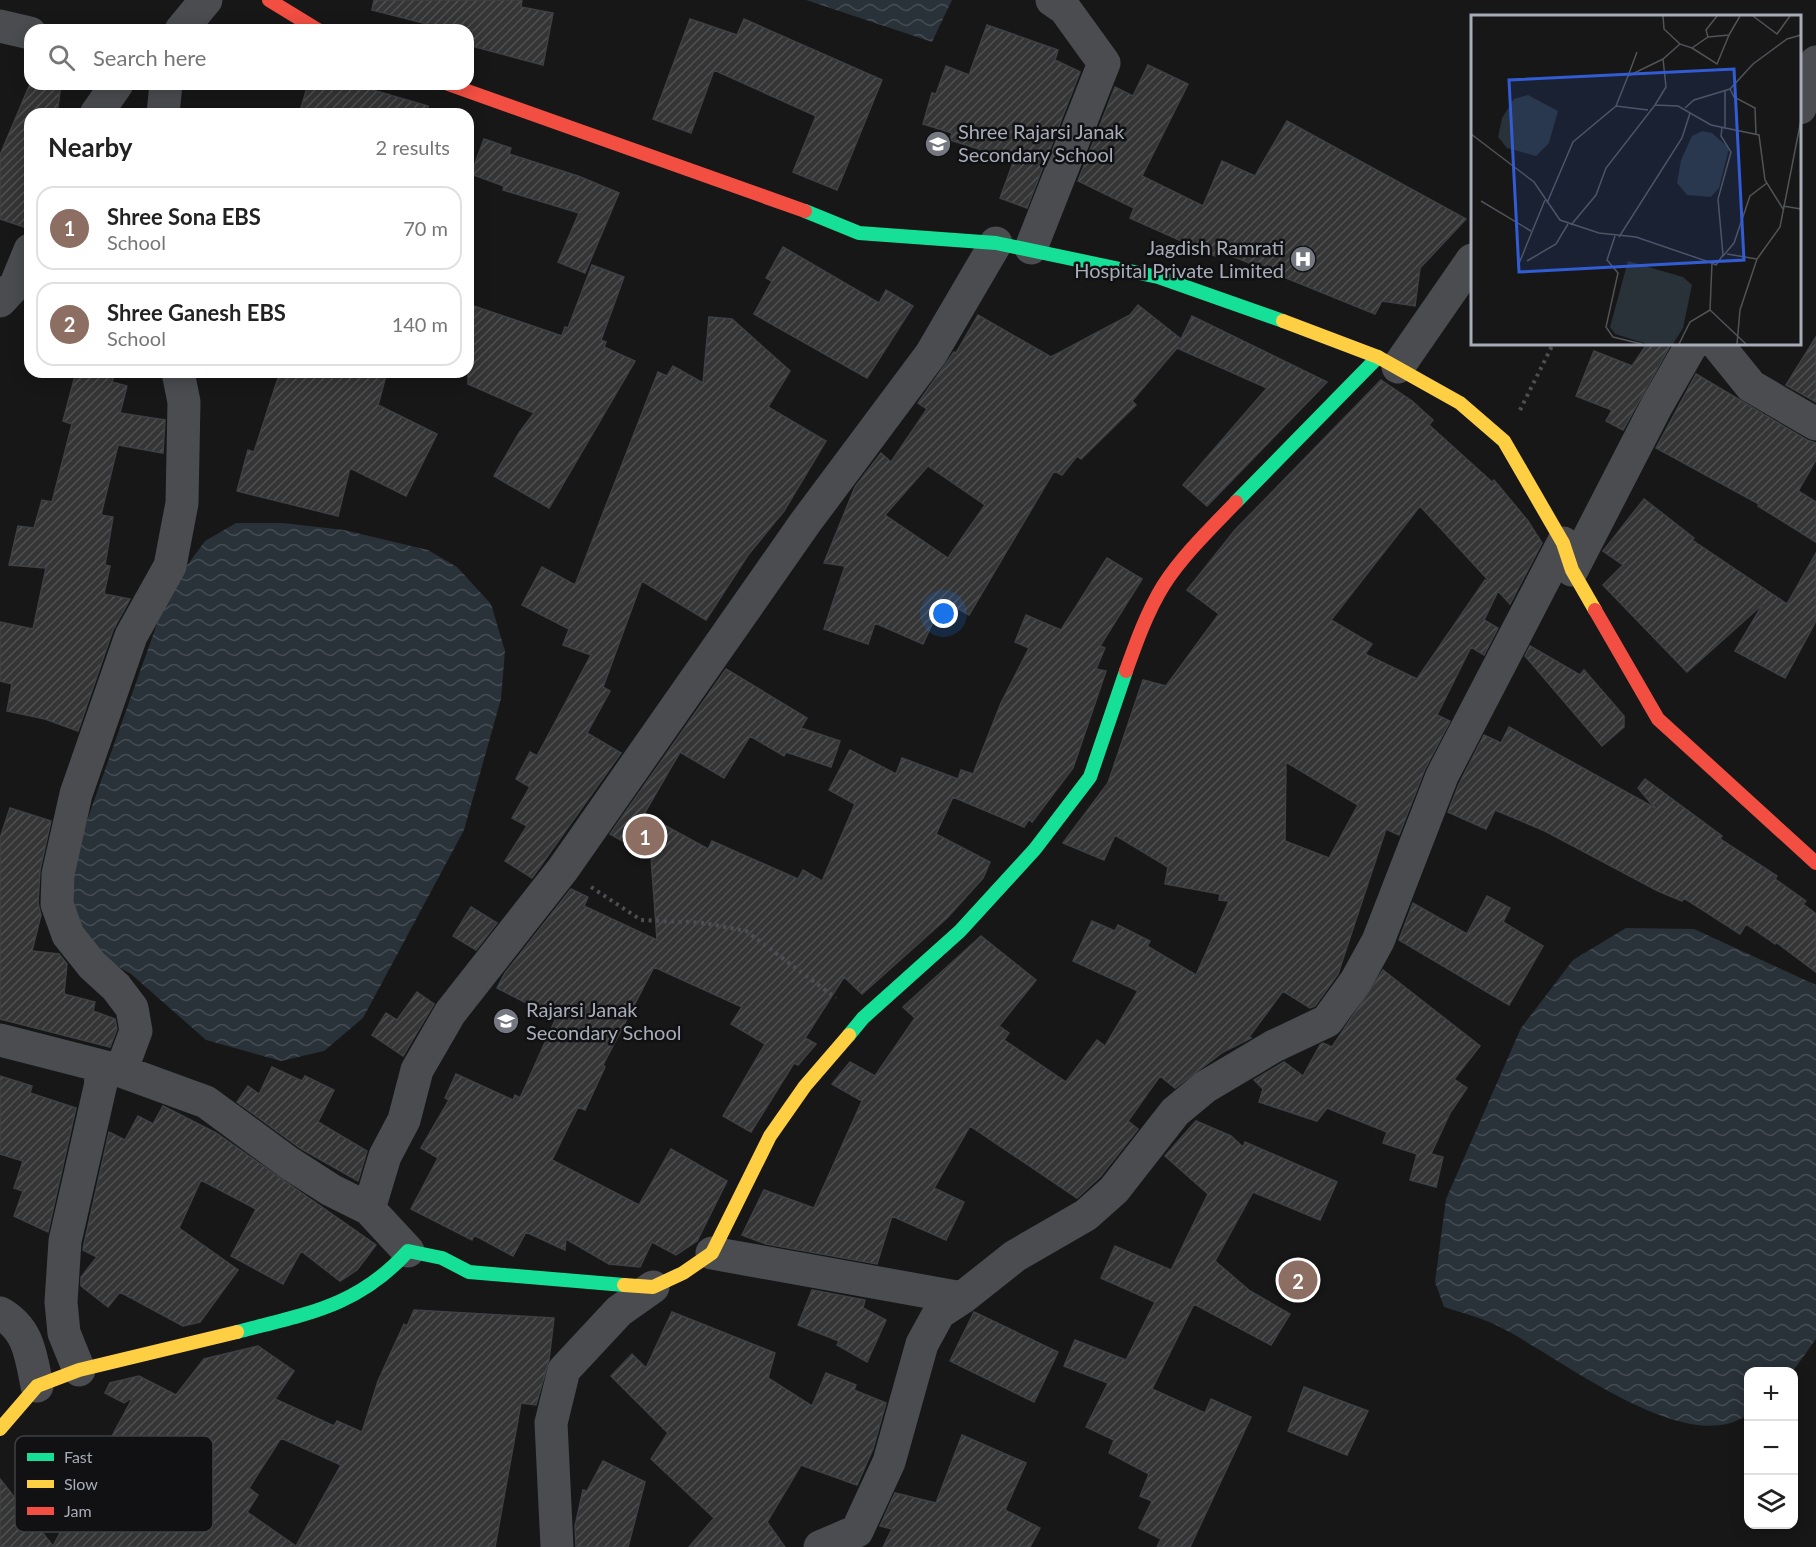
<!DOCTYPE html>
<meta charset="utf-8">
<style>
body{margin:0;font-family:Lato,sans-serif;background:#f2f2f2;color:#222}
.controls{position:absolute;right:18px;bottom:18px;display:grid;overflow:hidden;border-radius:12px;box-shadow:0 3px 15px #0003}
.controls button{width:54px;height:54px;display:grid;place-items:center;padding:0;border:0;border-bottom:2px solid #e0e0e0;background:#fff;color:#222;font:30px sans-serif}
.you{position:absolute;left:944px;top:614px;width:21px;height:21px;margin:-15px;border:4px solid #fff;border-radius:50%;background:#1a73e8;box-shadow:0 0 0 9px #1a73e833}
.badge{display:grid;place-items:center;width:39px;height:39px;border-radius:50%;background:#2563eb;color:#fff;font-size:20px;font-weight:700}
.pin{position:absolute;translate:-50% -50%;border:3px solid #fff;box-shadow:0 2px 6px #0006}
.list{margin:0;padding:0;list-style:none}
h2{display:flex;justify-content:space-between;align-items:center;height:78px;margin:0;padding:0 24px;font-size:26px}
h2 small{font-size:20px;font-weight:400;color:#767676}
.list li{display:grid;grid-template-columns:39px 1fr auto;gap:18px;align-items:center;box-sizing:border-box;height:84px;margin:0 12px 12px;padding:0 12px;border:2px solid #e0e0e0;border-radius:18px}
.list b{display:block;font-size:22px;white-space:nowrap}
.list p{margin:0;font-size:20px;white-space:nowrap;color:#767676}
.list em{font-size:20px;font-style:normal;color:#767676}
.icon{flex:none;width:33px;height:33px;fill:none;stroke:currentColor;stroke-width:2;stroke-linecap:round;stroke-linejoin:round}
.map{position:relative;flex:none;width:1816px;height:1547px;overflow:hidden}
.search{position:absolute;background:#fff;box-shadow:0 3px 15px #0003;left:24px;top:24px;width:450px;height:66px;display:flex;align-items:center;gap:15px;box-sizing:border-box;padding:0 21px;border-radius:18px;color:#767676;font-size:22px}
.panel{position:absolute;background:#fff;box-shadow:0 3px 15px #0003;left:24px;top:108px;width:450px;height:270px;border-radius:18px}
.map>svg:first-child{display:block}
.water{fill:url(#water-waves)}
.building{fill:url(#building-hatch);stroke:#3f4043;stroke-width:1.5;fill-rule:evenodd}
.lines{fill:none;stroke-linecap:round;stroke-linejoin:round}
.path{stroke:#4d4e51;stroke-width:4;stroke-dasharray:3 4.5;stroke-linecap:butt}
.street{stroke:#4a4c50;stroke-width:33}
.fast{stroke:#16e098;stroke-width:14}
.slow{stroke:#ffcf43;stroke-width:14}
.jam{stroke:#f24e42;stroke-width:14}
.labels{text-anchor:middle;stroke-width:5;stroke-linejoin:round;paint-order:stroke}
.poi-label{font-size:20px;fill:#a7acb8;stroke:#111113;text-anchor:start}
.inset-road{fill:none;stroke:#515357;stroke-width:1.5}
.view{fill:#325cd3;fill-opacity:0.15;stroke:#325cd3;stroke-width:3}
.inset-edge{fill:none;stroke:#a7acb8;stroke-width:3}
.key{fill:#111113;stroke:#3e4045;stroke-width:1.5}
.key-label{font-size:16px;fill:#a7acb8}
</style>
<div class="map">
<svg width="1816" height="1547" viewBox="0 0 1816 1547">
<defs>
<pattern id="water-waves" width="16" height="10" patternUnits="userSpaceOnUse" patternTransform="scale(1.5)"><rect width="16" height="10" fill="#293139"/><path d="M0 5q4-4 8 0t8 0" fill="none" stroke="#454c54"/></pattern>
<pattern id="building-hatch" width="6" height="6" patternUnits="userSpaceOnUse" patternTransform="scale(1.5)"><rect width="6" height="6" fill="#353536"/><path d="M-1 1l2-2M0 6l6-6M5 7l2-2" fill="none" stroke="#4f5051"/></pattern>
</defs>
<rect width="100%" height="100%" fill="#171717"/>
<path class="water" d="M806 0H952L932 42Z
M236 523H283L344 530 428 550 457 567 491 604 505 651 501 699 464 830 363 1018 324 1051 281 1061 206 1040 131 974 96 954 71 910 75 854 169 590 205 541Z
M1626 928 1694 929 1816 985V1339L1793 1371 1748 1372V1414C1688 1461 1555 1354 1500 1327 1483 1318 1462 1313 1444 1307L1435 1282 1446 1199 1521 1028 1573 960Z"/>
<path class="building" d="M374 0H522L521 7 553 13 543 65 468 45 473 30H434L435 26 372 10Z
M690 19 737 35 744 19 882 80 837 190 793 172 816 116 714 70 691 133 653 119Z
M987 25 1058 50 1055 60 1080 72 1027 208 1000 198 1014 160 950 140 952 133 923 124 932 93 936 94 946 66 969 75Z
M1148 65 1188 84 1142 176 1203 206 1222 161 1255 176 1287 121 1466 219 1420 268 1415 306 1382 301 1375 314 1217 250 1215 256 1130 218 1134 208 1078 181 1115 87 1133 96Z
M30 84H61L57 114H30V229L0 219V155Z
M308 84H352L428 106 427 114H324L301 108Z
M484 139 511 148 509 154 578 176 619 193 585 273 558 262 579 213 503 190 504 186 471 174Z
M783 247 879 303 886 290 913 306 867 378 754 314 772 281 766 278Z
M592 265 624 277 601 340 606 342 604 347 635 361 549 508 494 476 519 433 534 413 468 384V304L562 336 565 327 568 328Z
M1138 305 1181 339 1192 316 1327 382 1207 506 1183 485 1267 388 1177 348 1132 401 1136 405 1081 459 1077 456 1062 475 1054 471 969 615 943 600 923 644 875 623 868 644 824 629 845 566 824 563 855 487 881 453 891 462 927 409 918 403 954 352 956 353 978 315 1051 357 1130 315ZM928 466 985 505 948 558 885 515Z
M709 317 732 319 790 371 768 407 826 441 784 511 748 555 706 620 642 581 603 687 610 691 587 733 621 753 532 878 505 861 527 826 512 818 530 787 516 779 530 752 537 756 591 655 563 645 569 629 522 605 542 567 575 585 658 372 667 376 673 366 703 383Z
M1816 337V402L1786 385Z
M1647 344H1671L1623 430 1606 421 1612 410 1576 396 1594 351 1632 366Z
M76 372H115L112 382 127 386 120 413 165 420 163 453 118 445 101 515 113 517 105 565 110 566 104 594 130 599 113 630 78 731 45 719 7 711 12 684 0 681V622L33 629 46 568 9 565 18 526 34 528 42 500 52 502 72 424 63 421Z
M280 372H387L378 405 437 434 406 496 350 468 338 516 237 491 248 450 254 452Z
M1696 374 1807 440 1816 443V460L1798 491 1816 502V542L1758 506 1759 504 1656 448Z
M1381 380 1412 401 1433 420 1429 425 1492 482 1494 480 1528 521 1542 543 1510 604 1498 591 1484 620 1498 628 1484 655 1471 647 1437 715 1450 721 1425 769 1399 835 1386 829 1338 974 1315 1006 1310 1008 1283 991 1249 1037 1251 1038 1223 1052 1175 1088 1160 1076 1128 1121 1138 1129 1100 1177 1077 1198 970 1126 934 1188 964 1202 946 1240 892 1216 877 1264 766 1244 742 1235 764 1190 814 1208 862 1101 832 1084 850 1062 875 1076 915 1018 903 1007 981 936 1036 980 999 1026 1009 1033 1004 1040 1066 1082 1097 1040 1105 1046 1138 991 1073 961 1092 921 1115 931 1118 925 1150 941 1147 946 1196 975 1229 901 1219 900 1220 894 1165 884 1168 867 1115 835 1104 860 1063 843 1108 783 1143 680 1166 686 1219 614 1187 590 1235 530ZM1420 506 1491 583 1485 580 1417 679 1365 654 1372 644 1331 620ZM1286 762 1358 805 1329 858 1285 841Z
M1644 499 1694 538 1692 540 1787 604 1816 553V621L1785 678 1735 651 1763 604 1687 672 1603 585 1623 565 1603 551Z
M1107 558 1142 579 1100 646 1105 648 1096 669 1106 671 1073 768 1032 822 1029 819 1024 827 953 797 936 834 990 862 983 878 947 918 862 994 844 977 805 1038 816 1044 798 1065 794 1063 751 1132 723 1116 765 1044 731 1024 742 1007 654 967 603 1065 605 1067 585 1110 578 1107 552 1160 639 1205 671 1149 727 1181 697 1241 676 1255 652 1242 640 1267 609 1264 566 1239 565 1250 526 1232 513 1256 474 1235 472 1240 411 1209 438 1158 421 1148 449 1100 445 1098 456 1074 513 1100 515 1095 520 1098 556 1018 497 988 505 973 571 889 588 897 584 906 657 940 651 857 610 834 726 669 807 718 801 728 840 741 831 767 786 752 784 756 750 736 724 778 680 752 644 814 708 849 712 841 798 879 803 870 822 881 855 804 829 790 850 750 896 774 902 758 958 779 961 770 973 774 1001 703 1029 648 1015 642 1026 615 1061 630Z
M1530 646 1580 675 1584 670 1624 716V727L1602 746 1525 656Z
M1509 727 1655 808 1638 788 1645 779 1722 836 1720 839 1777 876 1775 879 1806 901 1803 904 1816 914V972L1776 942 1775 944 1746 924 1740 934 1684 898 1682 901 1658 891 1545 831 1495 810 1486 829 1448 812 1459 784 1484 735 1501 743Z
M10 808 51 821 40 870 38 903 41 915 32 951 59 954 67 964 64 994 95 1002 93 1011 115 1019 117 1029 110 1047 0 1019V838Z
M1487 896 1510 908 1503 922 1543 946 1509 1005 1399 940 1413 903 1467 934Z
M471 907 497 923 476 950 453 936Z
M1383 970 1480 1046 1454 1079 1467 1088 1450 1113 1431 1154 1443 1157 1436 1187 1410 1180 1417 1154 1383 1143 1387 1132 1327 1108 1317 1121 1259 1102 1263 1089 1254 1080 1284 1062 1303 1076 1320 1045 1323 1043 1332 1047Z
M417 992 434 1004 403 1056 372 1035 386 1013 397 1020Z
M272 1067 302 1081 305 1076 334 1090 318 1122 367 1151 358 1181 300 1148 237 1102 248 1086 259 1094Z
M0 1076 32 1086 30 1093 76 1108 48 1232 14 1216 23 1191 14 1188 23 1161 0 1154Z
M163 1106 216 1133 376 1245 357 1270 340 1281 301 1251 283 1284 231 1256 256 1209 201 1180 179 1228 238 1270 200 1322 183 1326 120 1292 108 1307 81 1286V1277L97 1257 83 1250 84 1244 109 1132 125 1140 138 1116 153 1124Z
M1196 1121 1231 1136 1243 1147 1245 1142 1337 1182 1320 1220 1253 1192 1215 1261 1250 1291 1290 1314 1271 1345 1194 1304 1152 1389 1205 1413 1211 1399 1251 1417 1190 1547H1157L1161 1539 1139 1528 1152 1501 1140 1496 1149 1474 1109 1453 1114 1440 1086 1427 1108 1383 1064 1366 1075 1340 1126 1360 1155 1302 1101 1278 1115 1246 1171 1270 1208 1194 1165 1156Z
M812 1290 865 1300 863 1308 886 1320 867 1362 837 1345 839 1341 798 1325Z
M414 1310 554 1318 549 1360 536 1405 521 1403 495 1547H0V1479L53 1546 133 1397 124 1403 105 1393 110 1383 139 1376 176 1395 204 1359 258 1346 294 1371 275 1399 334 1426 337 1421 362 1432 378 1381 404 1324 407 1326ZM281 1438 341 1465 296 1546 247 1512 258 1495 249 1488Z
M672 1312 775 1353 768 1378 812 1406 826 1373 856 1385 854 1390 886 1403 873 1449 857 1485 801 1465 767 1522 785 1547H689L714 1518 651 1459 668 1433 611 1376 632 1354 646 1368Z
M974 1312 1058 1352 1034 1402 950 1361Z
M1304 1387 1368 1411 1347 1455 1288 1431Z
M962 1435 1026 1463 1005 1510 1040 1528 1030 1547H883L892 1529 880 1526 895 1493 936 1503Z
M603 1461 645 1482 628 1547H576L575 1526 583 1490 587 1491Z"/>
<g class="lines">
<path class="path" d="M1520 410 1553 344
M591 887 641 920 705 923 746 931 836 998"/>
<path class="street" d="M0 26 30 33
M181 30 206 0
M1800 108 1816 62
M96 114 117 84
M163 114 166 84
M1031 248 1104 63 1065 9 1052 0
M0 301 16 284 30 250
M1717 344 1751 386 1816 424
M1398 367 1472 260
M1572 570 1657 405 1692 344
M0 1040 121 1071 206 1102 289 1163 331 1190 369 1209 408 1251
M121 1071 136 1031 132 1008 116 987 92 965 68 935 57 904 58 874 76 794 131 636 170 566 182 503 184 402 178 372
M369 1209 385 1156 404 1120 417 1070 450 1013 563 869 805 523 931 354 996 243
M712 1253 962 1298 1015 1256 1086 1215 1114 1190 1175 1112 1205 1087 1274 1046 1327 1021 1356 981 1378 941 1442 776 1563 543
M0 1313C29 1329 31 1356 37 1386
M79 1370 64 1333 61 1302 65 1241 101 1083 99 1067
M557 1547 551 1423 564 1370 619 1311 653 1287
M820 1547 857 1531 889 1462 922 1344 939 1313 962 1298"/>
<path class="fast" d="M805 211 859 233 996 243 1158 277 1283 321
M1236 502 1378 357
M849 1035 863 1018 960 931 1035 849 1090 777 1126 671
M237 1332C305 1314 358 1307 408 1251L442 1258 469 1272 624 1285"/>
<path class="slow" d="M1283 321 1378 357 1460 403 1504 441 1563 543 1572 570 1595 610
M624 1285 653 1287 683 1273 712 1253 770 1136 805 1086 849 1035
M0 1429 37 1386 79 1370 237 1332"/>
<path class="jam" d="M269 0 318 30
M448 84 805 211
M1595 610 1658 719 1816 863
M1126 671C1136 643 1147 612 1163 586 1182 556 1211 528 1236 502"/>
</g>
<defs>
<g id="school-disc" transform="scale(1.35)"><circle r="9.5" fill="#757880" stroke="#111113"/><path d="M0-5L7-2L0 1L-7-2ZM-4 1L0 2.5L4 1V4Q0 6-4 4Z" fill="#fff"/></g>
<g id="hospital-disc" transform="scale(1.35)"><circle r="9.5" fill="#757880" stroke="#111113"/><path d="M-5-5h3v3.5h4V-5h3V5h-3V1.5h-4V5h-3Z" fill="#fff"/></g>
</defs>
<g fill-rule="evenodd">
<use href="#school-disc" x="938" y="144"/>
<use href="#hospital-disc" x="1303" y="259"/>
<use href="#school-disc" x="506" y="1021"/>
</g>
<g class="labels">
<g class="poi-label">
<text x="958" y="139">Shree Rajarsi Janak<tspan x="958" dy="23">Secondary School</tspan></text>
<text x="1284" y="255" text-anchor="end">Jagdish Ramrati<tspan x="1284" dy="23">Hospital Private Limited</tspan></text>
<text x="526" y="1017">Rajarsi Janak<tspan x="526" dy="23">Secondary School</tspan></text>
</g>
</g>
<g transform="translate(1471 15)">
<rect width="330" height="330" fill="#171717"/>
<path d="M57 80 87 96 78 128 65 141 36 133 27 122 31 103 43 84ZM231 116 241 118 258 133 248 173 240 182 216 180 206 168 210 145 221 121ZM157 246 212 262 221 270 212 313 202 329H176L144 319 139 312Z" fill="#293139"/>
<path class="inset-road" d="M192 1 193 14 209 29M282 1 306 19 319 1M237 22 235 15 246 1M221 33 246 49 258 20M157 61 166 37M259 74 263 82 284 93 285 119M184 90 195 72 192 44M145 91 157 61 192 44 209 29 221 33 237 22 258 20 269 1M214 93 223 85 259 74 282 49 316 24 330 20M254 114V76M0 119 63 167 89 205 128 218 165 222 241 248 239 295 275 329M10 186 60 216M76 188 102 127 145 91 177 95M312 191 330 194M100 210 125 180 135 153 184 90 207 91 240 110 288 120 294 165 312 194M144 221 136 245 147 258 135 312 142 322 171 329M148 222 211 123 219 98M256 239 286 244M252 241 263 228 279 181 296 168M56 246 85 229 97 209M241 248 245 250 252 240 247 184 260 137 250 121 251 113M47 251 74 185M208 329 219 307 239 295M266 329 269 295 286 244 309 212 330 105"/>
<path class="view" d="M263 54 273 245 48 257 38 65Z"/>
<rect width="330" height="330" class="inset-edge"/>
</g>
<rect x="15" y="1436" width="198" height="96" rx="9" class="key"/>
<rect x="27" y="1453" width="27" height="8" fill="#16e098"/>
<rect x="27" y="1480" width="27" height="8" fill="#ffcf43"/>
<rect x="27" y="1507" width="27" height="8" fill="#f24e42"/>
<g class="key-label">
<text x="64" y="1463">Fast</text>
<text x="64" y="1490">Slow</text>
<text x="64" y="1517">Jam</text>
</g>
</svg>
<div class="controls">
<button>+</button>
<button>−</button>
<button><svg class="icon" aria-label="layers" viewBox="0 0 24 24"><path d="M12 4l9 5-9 5-9-5zM3 14l9 5 9-5"/></svg></button>
</div>
<div class="you"></div>
<div class="pin badge" style="left:645px;top:836px;background:#8d6e63">1</div>
<div class="pin badge" style="left:1298px;top:1280px;background:#8d6e63">2</div>
<div class="search"><svg class="icon" aria-label="search" viewBox="0 0 24 24"><circle cx="10" cy="10" r="6"/><path d="M15 15l6 6"/></svg>Search here</div>
<section class="panel">
<h2>Nearby<small>2 results</small></h2>
<ul class="list">
<li><span class="badge" style="background:#8d6e63">1</span><div><b>Shree Sona EBS</b><p>School</p></div><em>70 m</em></li>
<li><span class="badge" style="background:#8d6e63">2</span><div><b>Shree Ganesh EBS</b><p>School</p></div><em>140 m</em></li>
</ul>
</section>
</div>
